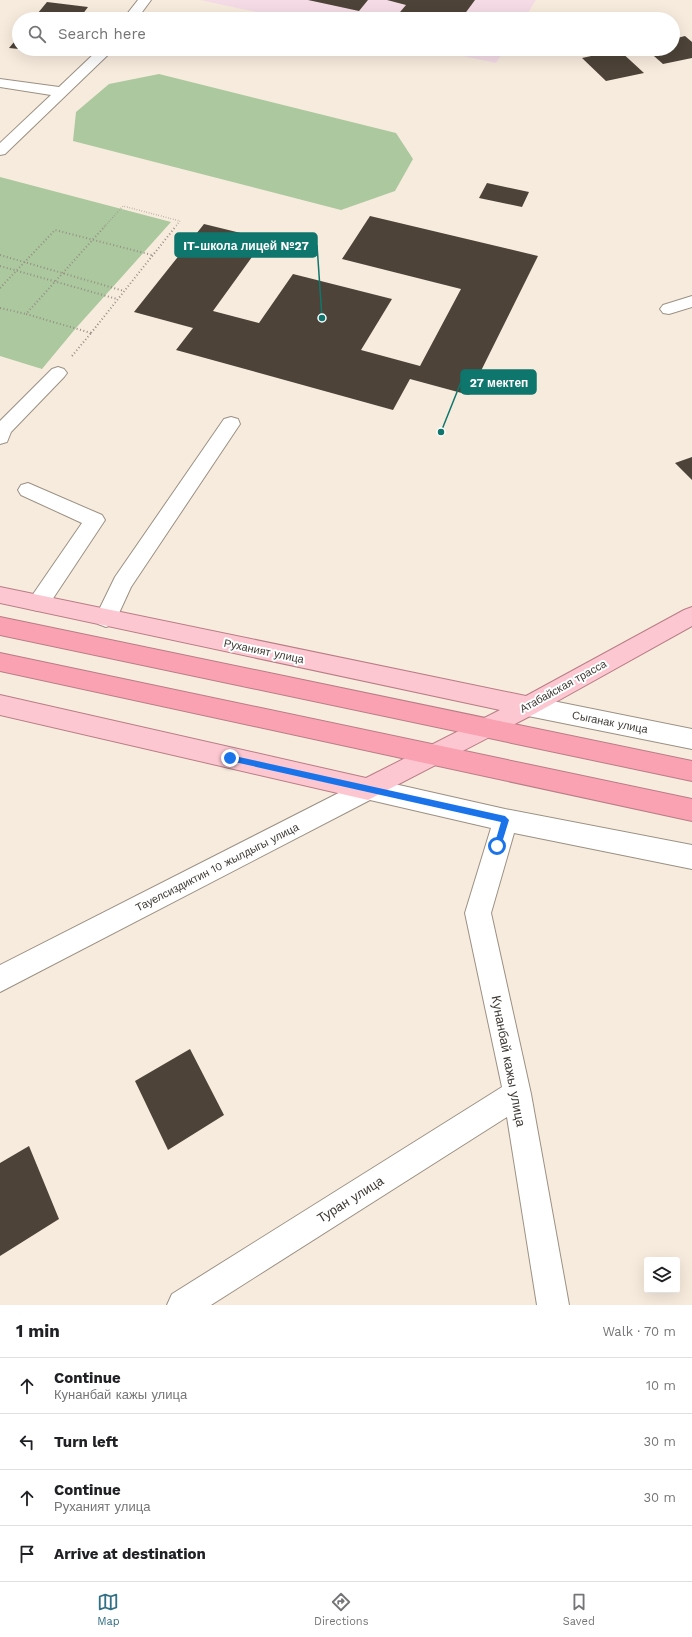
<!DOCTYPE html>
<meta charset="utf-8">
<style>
body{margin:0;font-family:"Work Sans",sans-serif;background:#f2f2f2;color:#202124}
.controls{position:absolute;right:12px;bottom:12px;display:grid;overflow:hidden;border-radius:4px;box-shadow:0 4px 16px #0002}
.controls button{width:36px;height:36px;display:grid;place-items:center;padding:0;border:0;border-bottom:1px solid #e0e0e0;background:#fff;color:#202124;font:20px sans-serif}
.stop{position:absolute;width:12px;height:12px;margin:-9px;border:3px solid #1a73e8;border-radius:50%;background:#fff}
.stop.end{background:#1a73e8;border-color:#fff;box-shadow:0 1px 4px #0008}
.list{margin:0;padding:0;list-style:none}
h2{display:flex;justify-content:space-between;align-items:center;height:52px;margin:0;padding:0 16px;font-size:17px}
h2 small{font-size:13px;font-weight:400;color:#757577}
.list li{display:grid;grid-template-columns:26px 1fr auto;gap:12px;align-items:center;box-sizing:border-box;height:56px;padding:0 16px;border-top:1px solid #e0e0e0}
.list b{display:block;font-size:15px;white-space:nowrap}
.list p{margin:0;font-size:13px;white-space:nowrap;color:#757577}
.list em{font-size:13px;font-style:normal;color:#757577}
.icon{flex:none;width:22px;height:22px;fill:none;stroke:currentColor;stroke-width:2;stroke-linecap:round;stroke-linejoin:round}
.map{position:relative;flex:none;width:692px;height:1305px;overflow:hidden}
.search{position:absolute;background:#fff;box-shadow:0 4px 16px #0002;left:12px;right:12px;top:12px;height:44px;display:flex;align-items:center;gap:10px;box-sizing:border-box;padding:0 14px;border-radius:22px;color:#757577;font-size:15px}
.sheet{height:276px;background:#fff}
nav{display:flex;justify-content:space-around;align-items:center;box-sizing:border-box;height:56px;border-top:1px solid #e0e0e0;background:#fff;font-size:11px;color:#757577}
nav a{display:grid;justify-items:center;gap:2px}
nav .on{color:#327086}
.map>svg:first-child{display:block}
.education{fill:#f4dbe5}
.green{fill:#abc89e}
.building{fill:#4d4338}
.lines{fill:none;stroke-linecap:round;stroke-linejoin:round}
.minor-casing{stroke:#9b9083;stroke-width:2}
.major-casing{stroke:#b87d86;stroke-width:2}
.highway-casing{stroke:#b87d86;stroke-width:2}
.path-far1{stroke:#978f85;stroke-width:1.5;stroke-dasharray:0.5 2;stroke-linecap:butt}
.path{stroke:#978f85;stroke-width:2;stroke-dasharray:1 2.5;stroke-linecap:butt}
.minor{fill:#fff;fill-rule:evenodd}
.major{fill:#fcc7d1;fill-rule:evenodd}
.highway{fill:#faa1b2;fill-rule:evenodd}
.route{fill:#1a73e8}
.labels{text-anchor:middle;stroke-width:4;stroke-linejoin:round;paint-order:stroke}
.street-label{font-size:11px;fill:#3e3934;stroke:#fff}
.near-street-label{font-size:13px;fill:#3e3934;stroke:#fff}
.leader{fill:none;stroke:#0f766e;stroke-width:1.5}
.callout-dot{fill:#0f766e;stroke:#fff;stroke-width:1.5}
.callout{fill:#0f766e;stroke:#0f766e;stroke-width:1.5}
.callout-label{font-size:12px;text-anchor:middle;font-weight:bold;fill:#fff}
</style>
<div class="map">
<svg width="692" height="1305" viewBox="0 0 692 1305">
<rect width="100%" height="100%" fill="#f7ebdd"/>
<path class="education" d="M200 0H536L524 19H289Z
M430 49H505L496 63Z"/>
<path class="green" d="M159 74 396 133 413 159 395 191 341 210 73 141 76 112 109 84Z
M0 177 171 222 76 328 42 369 0 356Z"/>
<path class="building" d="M308 0H368L359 11Z
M387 0H475L461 19 395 18 406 5Z
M47 2 88 7 79 19H33Z
M19 36V49L9 48Z
M685 36 692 42V58L663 64 646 49H673V39Z
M23 49H56L52 54Z
M619 50 644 73 606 81 582 58Z
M487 183 529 192 522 207 479 198Z
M370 216 538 256 469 395 410 379 393 410 176 350 193 328 134 312 204 224 265 239 213 311 259 323 293 274 392 299 361 350 420 366 461 289 342 259Z
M692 457V480L675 463Z
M190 1049 224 1115 168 1150 135 1081Z
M29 1146 59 1219 0 1256V1163Z"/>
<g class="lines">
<g class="minor-casing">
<path id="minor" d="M138 0H151L137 19H123Z
M99 49H114L5 154 0 155V143L51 95 0 87V79L59 87Z
M692 296V307L669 314 663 313 660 309 663 305Z
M58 367 64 369 67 373 64 377 11 432 7 442 0 444V421L52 369Z
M231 417 238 419 240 424 131 587 114 624 106 627 98 624 95 618 115 577 224 419Z
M28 483 102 515 105 520 46 609 38 611 30 609 27 603 82 523 21 495 18 490 21 485Z
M528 696 692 729V749L528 716 520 713 517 706 520 699Z
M368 778 505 809 692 845V869L514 833 491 913 531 1094 569 1305H537L507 1117 211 1305H167L172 1294 502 1087 465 913 491 828 370 800 0 992V965Z"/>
</g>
<g class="major-casing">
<path id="major" d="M0 587 526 696 684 610 692 607V626L536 713 368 800 0 715V695L366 778 500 710 0 603Z"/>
</g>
<g class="highway-casing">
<path id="highway" d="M0 617 692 761V781L0 635Z
M0 653 692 799V821L0 671Z"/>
</g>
<path class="path-far1" d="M104 227 123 206 180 221 175 227"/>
<path class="path" d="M0 255 124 291
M0 266 117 299
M0 288 55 230 152 255
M0 308 26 314
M91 333 26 314 105 226
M91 333 176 226
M72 356 91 333"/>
<use href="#minor" class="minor"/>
<use href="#major" class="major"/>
<use href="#highway" class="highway"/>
</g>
<path class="route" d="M230 755 505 816 509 820 501 846 497 850 494 846 501 822 230 761 226 758Z"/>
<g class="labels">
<g class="street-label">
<text transform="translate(264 651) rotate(12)" y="4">Руханият улица</text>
<text transform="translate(563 686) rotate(-29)" y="4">Атабайская трасса</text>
<text transform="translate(610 722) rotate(11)" y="4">Сыганак улица</text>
<text transform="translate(217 867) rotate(-27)" y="4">Тауелсиздиктин 10 жылдыгы улица</text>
</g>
<g class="near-street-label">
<text transform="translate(509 1061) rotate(79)" y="5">Кунанбай кажы улица</text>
<text transform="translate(350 1199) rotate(-32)" y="5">Туран улица</text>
</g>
</g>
<path class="leader" d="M322 318L317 245M441 432L461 382"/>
<g class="callout-dot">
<circle cx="322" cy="318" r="4"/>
<circle cx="441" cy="432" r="4"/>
</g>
<g class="callout">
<rect x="175" y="233" width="142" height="24" rx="4"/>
<rect x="461" y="370" width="75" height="24" rx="4"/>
</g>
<g class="callout-label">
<text x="246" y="250">IT-школа лицей №27</text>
<text x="499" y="387">27 мектеп</text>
</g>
</svg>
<div class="controls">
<button><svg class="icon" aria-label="layers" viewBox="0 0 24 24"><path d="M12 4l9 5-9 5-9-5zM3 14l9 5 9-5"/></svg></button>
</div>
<div class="stop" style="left:497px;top:846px"></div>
<div class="stop end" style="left:230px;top:758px"></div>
<div class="search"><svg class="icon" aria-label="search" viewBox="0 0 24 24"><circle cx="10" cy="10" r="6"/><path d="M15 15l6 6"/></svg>Search here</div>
</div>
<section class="sheet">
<h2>1 min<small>Walk · 70 m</small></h2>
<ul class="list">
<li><svg class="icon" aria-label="ahead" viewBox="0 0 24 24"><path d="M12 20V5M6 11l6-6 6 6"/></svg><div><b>Continue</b><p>Кунанбай кажы улица</p></div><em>10 m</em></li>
<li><svg class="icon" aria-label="left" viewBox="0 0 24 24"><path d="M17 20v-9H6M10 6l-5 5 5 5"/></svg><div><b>Turn left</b></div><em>30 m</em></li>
<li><svg class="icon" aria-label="ahead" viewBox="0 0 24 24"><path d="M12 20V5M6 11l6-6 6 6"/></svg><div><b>Continue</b><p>Руханият улица</p></div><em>30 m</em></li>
<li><svg class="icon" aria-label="arrive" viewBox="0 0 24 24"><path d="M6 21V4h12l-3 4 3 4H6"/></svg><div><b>Arrive at destination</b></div></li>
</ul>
</section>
<nav>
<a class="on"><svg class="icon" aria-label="map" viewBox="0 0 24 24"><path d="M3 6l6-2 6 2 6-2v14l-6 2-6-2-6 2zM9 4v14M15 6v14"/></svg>Map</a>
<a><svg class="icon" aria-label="directions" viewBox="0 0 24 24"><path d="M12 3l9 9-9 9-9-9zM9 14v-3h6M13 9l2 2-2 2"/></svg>Directions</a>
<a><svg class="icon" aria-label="saved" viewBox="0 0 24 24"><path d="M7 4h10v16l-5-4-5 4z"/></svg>Saved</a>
</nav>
